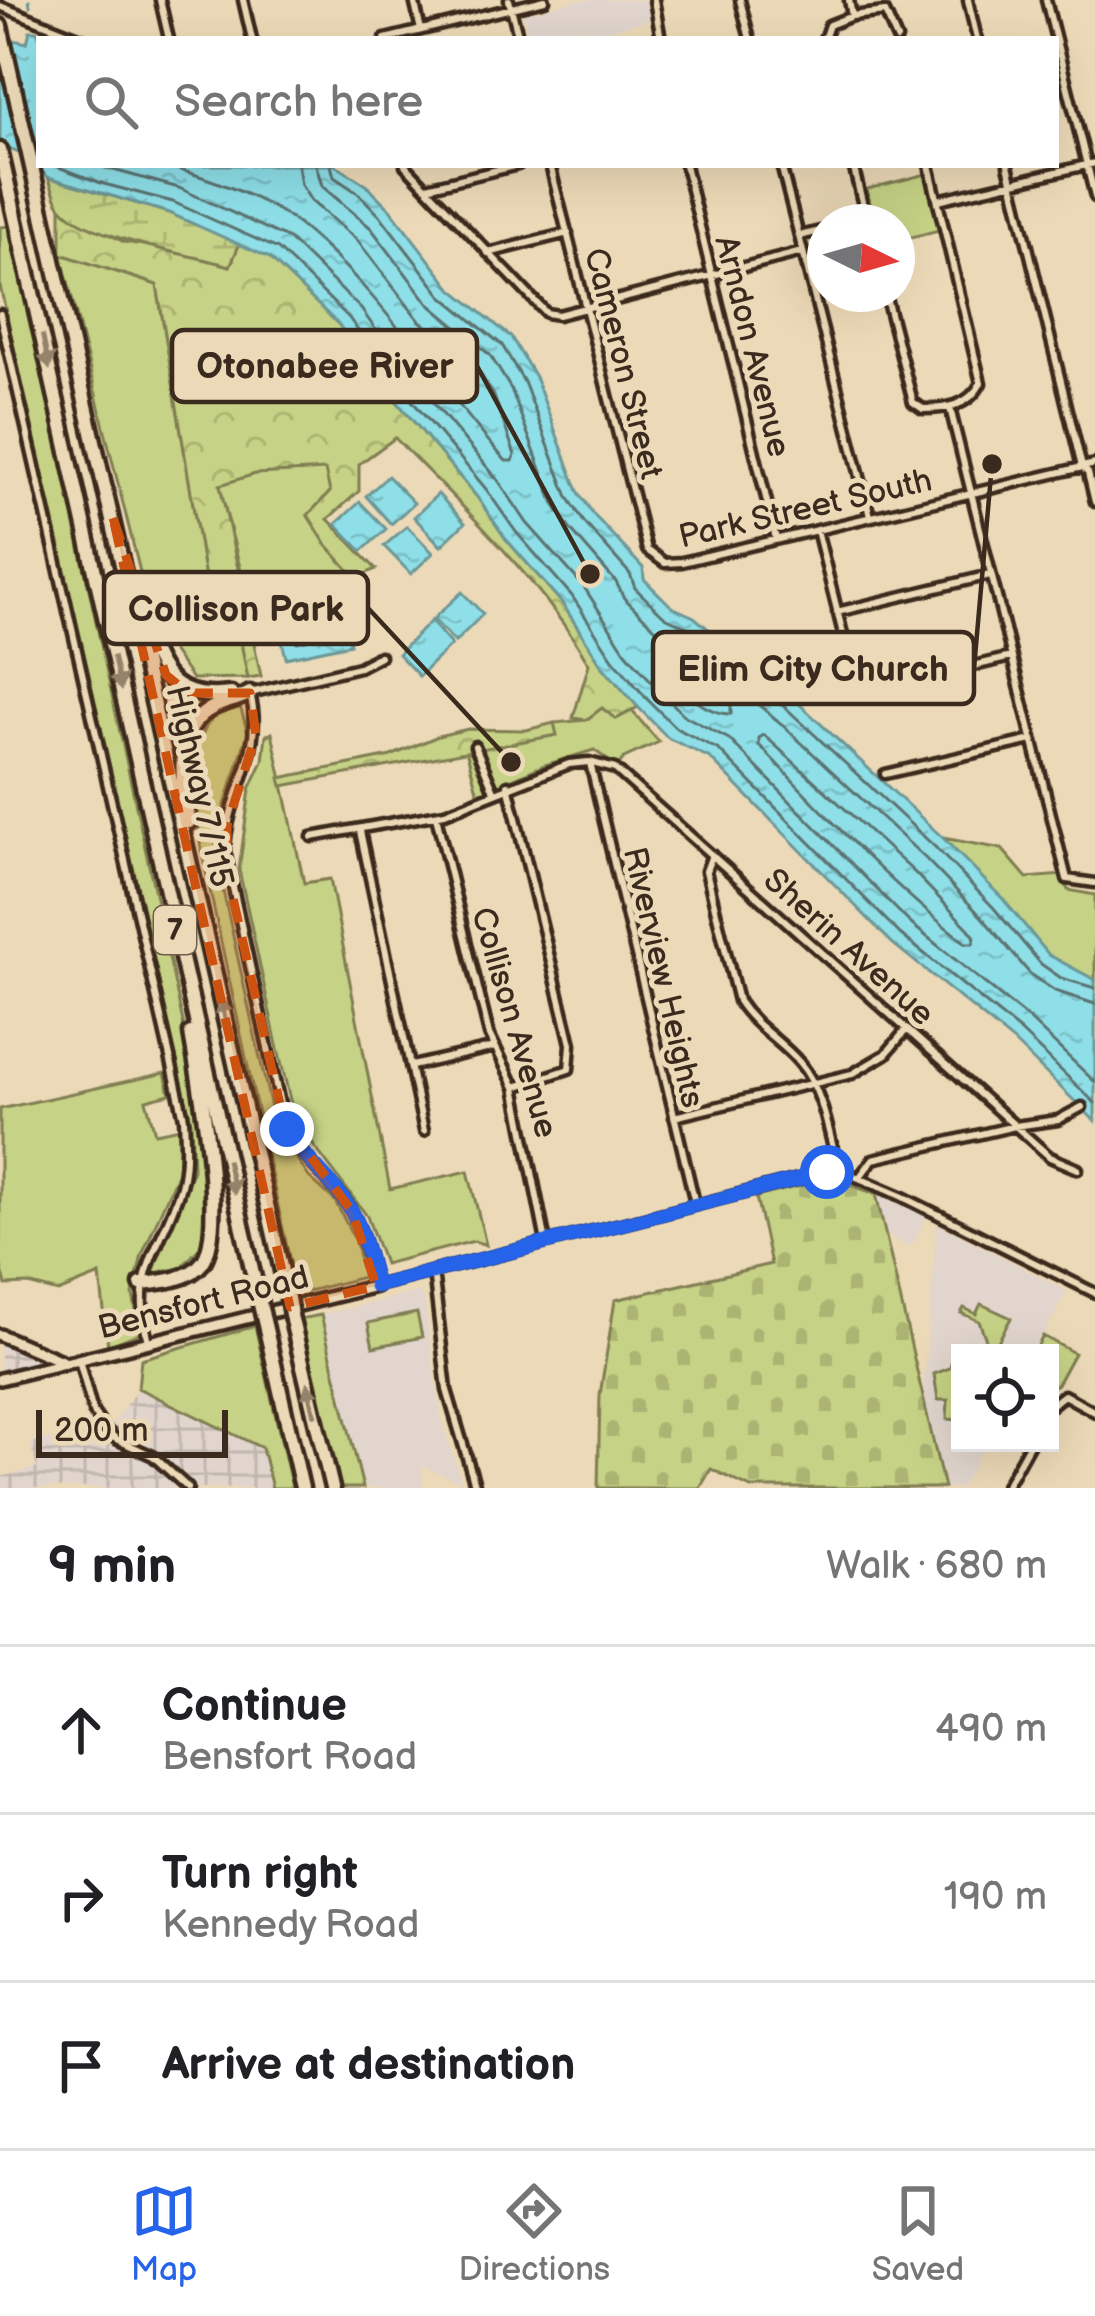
<!DOCTYPE html>
<meta charset="utf-8">
<style>
body{margin:0;font-family:"Balsamiq Sans",sans-serif;background:#f2f2f2;color:#202124}
.controls{position:absolute;right:36px;bottom:36px;display:grid;overflow:hidden;border-radius:0px;box-shadow:0 12px 48px #0002}
.controls button{width:108px;height:108px;display:grid;place-items:center;padding:0;border:0;border-bottom:3px solid #e0e0e0;background:#fff;color:#202124;font:60px sans-serif}
.compass{position:absolute;left:807px;top:204px;width:108px;height:108px;border-radius:50%;background:#fff;box-shadow:0 12px 48px #0002;rotate:95deg}
.scale{position:absolute;left:36px;bottom:30px;width:192px;box-sizing:border-box;padding-left:12px;border:6px solid #3b2a1e;border-top:0;font-size:33px;line-height:42px;white-space:nowrap;color:#3b2a1e;-webkit-text-stroke:9px #ecd9b7;paint-order:stroke}
.stop{position:absolute;width:36px;height:36px;margin:-27px;border:9px solid #2563eb;border-radius:50%;background:#fff}
.stop.end{background:#2563eb;border-color:#fff;box-shadow:0 3px 12px #0008}
.list{margin:0;padding:0;list-style:none}
h2{display:flex;justify-content:space-between;align-items:center;height:156px;margin:0;padding:0 48px;font-size:51px}
h2 small{font-size:39px;font-weight:400;color:#757577}
.list li{display:grid;grid-template-columns:78px 1fr auto;gap:36px;align-items:center;box-sizing:border-box;height:168px;padding:0 48px;border-top:3px solid #e0e0e0}
.list b{display:block;font-size:45px;white-space:nowrap}
.list p{margin:0;font-size:39px;white-space:nowrap;color:#757577}
.list em{font-size:39px;font-style:normal;color:#757577}
.icon{flex:none;width:66px;height:66px;fill:none;stroke:currentColor;stroke-width:2;stroke-linecap:round;stroke-linejoin:round}
.map{position:relative;flex:none;width:1095px;height:1488px;overflow:hidden}
.search{position:absolute;background:#fff;box-shadow:0 12px 48px #0002;left:36px;right:36px;top:36px;height:132px;display:flex;align-items:center;gap:30px;box-sizing:border-box;padding:0 42px;border-radius:0px;color:#757577;font-size:45px}
.sheet{height:660px;background:#fff}
nav{display:flex;justify-content:space-around;align-items:center;box-sizing:border-box;height:168px;border-top:3px solid #e0e0e0;background:#fff;font-size:33px;color:#757577}
nav a{display:grid;justify-items:center;gap:6px}
nav .on{color:#2563eb}
.map>svg:first-child{display:block}
.built{fill:#e1d5cd}
.industrial{fill:url(#industrial-grid)}
.green{fill:#c6d285;stroke:#807e52;stroke-width:3}
.forest{fill:url(#forest-crowns);stroke:#807e52;stroke-width:3}
.wetland{fill:url(#wetland-marsh);stroke:#807e52;stroke-width:3}
.cemetery{fill:url(#cemetery-stones);stroke:#807e52;stroke-width:3}
.water{fill:url(#water-ripples);stroke:#6d9797;stroke-width:3}
.lines{fill:none;stroke-linecap:round;stroke-linejoin:round}
.shore{stroke:#5c726f;stroke-width:3}
.stream{stroke:#6d9797;stroke-width:3}
.minor-casing{stroke:#3b2a1e;stroke-width:15}
.major-casing{stroke:#3b2a1e;stroke-width:18}
.highway-casing{stroke:#3b2a1e;stroke-width:21}
.minor{stroke:#ecd9b7;stroke-width:6}
.major{stroke:#ecd9b7;stroke-width:9}
.highway{stroke:#ecd9b7;stroke-width:12}
.highway-bridge-casing{stroke:#3b2a1e;stroke-width:21;stroke-linecap:butt}
.highway-bridge{stroke:#ecd9b7;stroke-width:12}
.oneway{fill:#94826a}
.route{stroke:#2563eb;stroke-width:15}
.marked{fill:#ce520f;fill-opacity:0.2;stroke:#ce520f;stroke-width:9;stroke-dasharray:24 15;stroke-linejoin:round}
.labels{text-anchor:middle;stroke-width:10;stroke-linejoin:round;paint-order:stroke}
.shield{fill:#ecd9b7;stroke:#705e4c;stroke-width:3}
.shield-label{font-size:30px;font-weight:bold;fill:#3b2a1e}
.street-label{font-size:33px;fill:#3b2a1e;stroke:#ecd9b7}
.leader{fill:none;stroke:#3b2a1e;stroke-width:4.5}
.callout-dot{fill:#3b2a1e;stroke:#ecd9b7;stroke-width:4.5}
.callout{fill:#ecd9b7;stroke:#3b2a1e;stroke-width:4.5}
.callout-label{font-size:36px;text-anchor:middle;font-weight:bold;fill:#3b2a1e}
</style>
<div class="map">
<svg width="1095" height="1488" viewBox="0 0 1095 1488">
<defs>
<pattern id="industrial-grid" width="8" height="8" patternUnits="userSpaceOnUse" patternTransform="scale(3)"><rect width="8" height="8" fill="#e1d5cd"/><path d="M0 4h8M4 0v8" fill="none" stroke="#c2b7b0"/></pattern>
<pattern id="forest-crowns" width="20" height="18" patternUnits="userSpaceOnUse" patternTransform="scale(3)"><rect width="20" height="18" fill="#c6d285"/><path d="M2 6a3 3 0 1 1 6 0M12 15a3 3 0 1 1 6 0" fill="none" stroke="#abb472"/></pattern>
<pattern id="wetland-marsh" width="20" height="14" patternUnits="userSpaceOnUse" patternTransform="scale(3)"><rect width="20" height="14" fill="#c6d285"/><path d="M1 5h8M5 5V1M11 12h8M15 12V8" fill="none" stroke="#abb472"/></pattern>
<pattern id="cemetery-stones" width="16" height="16" patternUnits="userSpaceOnUse" patternTransform="scale(3)"><rect width="16" height="16" fill="#c6d285"/><path d="M2 7V4a2 2 0 0 1 4 0v3zM10 15v-3a2 2 0 0 1 4 0v3z" fill="#abb472"/></pattern>
<pattern id="water-ripples" width="26" height="14" patternUnits="userSpaceOnUse" patternTransform="scale(3)"><rect width="26" height="14" fill="#8edfe8"/><path d="M2 4q2-2 4 0t4 0M15 11q2-2 4 0t4 0" fill="none" stroke="#7bc0c7"/></pattern>
</defs>
<rect width="100%" height="100%" fill="#ecd9b7"/>
<filter id="ink" filterUnits="userSpaceOnUse"><feTurbulence type="fractalNoise" baseFrequency=".00833" numOctaves="2"/><feDisplacementMap in="SourceGraphic" scale="24" xChannelSelector="R" yChannelSelector="G"/><feConvolveMatrix kernelMatrix="1 2 1 2 8 2 1 2 1" color-interpolation-filters="sRGB"/></filter>
<g filter="url(#ink)">
<path class="built" d="M578 0H645L650 20 587 35 585 27 530 39 523 14Z
M876 1194 927 1216 911 1247 886 1235Z
M937 1223 1067 1291 1034 1353H960V1443H986L961 1488H944L923 1394Z
M417 1292 424 1300 441 1418 461 1482 422 1466 423 1488H363L321 1315Z"/>
<path class="industrial" d="M0 1342 34 1355 37 1365 0 1373Z
M138 1388 263 1449 272 1488H0V1477L37 1468 30 1443 111 1426Z"/>
<path class="green" d="M926 174 939 230 897 241V222H874L867 189Z
M10 226 188 1045 208 1200 205 1242 181 1268 153 1273 193 1169 191 1122 0 286V227Z
M61 254 157 285 210 608 236 617 248 678 192 679 165 641 143 584Z
M326 469 330 492 308 516 326 544 356 578 351 580 339 572 246 591 219 484 255 474Z
M240 706 248 733 215 836 218 868 275 1126 309 1177 335 1201 356 1242 363 1277 297 1294 201 849 191 761 206 726 219 710Z
M602 707 616 719 632 711 659 742 624 758 617 767 594 750 542 766 478 794 466 750 556 735 554 723 586 720Z
M272 733 304 883 330 879 390 1189 468 1171 486 1245 474 1241 384 1264 367 1216 295 1121 277 1045 239 870 250 789 263 761 266 735Z
M943 838 1002 849 1027 878 1062 875 1068 890 1095 895V980L1048 955 1002 899Z
M165 1073 170 1094 146 1100 155 1133 180 1128 178 1172 142 1255 133 1294 140 1333 108 1346 100 1275 58 1292 28 1284 6 1285 0 1263V1109Z
M981 1304 1011 1318 995 1347 997 1353H991L979 1321 961 1313 964 1308 976 1314Z
M417 1313 422 1337 373 1347 368 1323Z
M321 1315 363 1488H340L300 1319Z
M255 1326 292 1488H272L262 1448 138 1388 141 1359Z
M1043 1336 1074 1353 1057 1384 1051 1387 1050 1353H1034Z
M951 1363H960V1420L947 1419 948 1400H938L934 1374 950 1368Z"/>
<path class="forest" d="M61 208 124 242 176 250 230 266 240 243 270 258 339 325 374 374 477 497 506 539 562 603 603 667 638 707 616 719 602 708 586 720 573 718 589 664C539 578 464 508 395 438L359 464V491L328 519 376 569 356 578 326 544 308 515 330 492 325 470 255 474 220 485 261 676 248 678 236 617 210 608 157 285 61 254Z
M554 723 557 735 282 786 280 778 391 756 438 736 468 729 526 730Z"/>
<path class="wetland" d="M48 177 169 213 240 243 230 266C190 254 80 238 59 204 54 196 52 185 48 177Z"/>
<path class="cemetery" d="M831 1178 876 1194 944 1488H751L711 1469 700 1488H598L600 1395 615 1300 771 1264 756 1197Z"/>
<path class="water" d="M30 31H37L40 39 39 165H335L365 184 391 210 450 287 511 337 535 377 578 491 593 514 643 568 644 579 672 607 694 617 795 700 943 838 1003 899 1049 955 1095 980V1121L1013 1041 892 943 710 758 668 738 638 707 603 667 562 603 506 539 477 497 374 374 339 325 270 258 169 213 48 177 24 155 0 145V37L27 43Z
M388 476 414 503 391 524 366 496Z
M438 494 465 523 441 546 414 517Z
M360 502 386 529 362 551 336 524Z
M407 526 433 553 411 574 384 546Z
M336 578 350 644 286 658 271 592Z
M462 592 483 614 455 642 433 619Z
M431 621 451 645 419 676 398 654Z"/>
<g class="lines">
<path class="shore" d="M53 165 104 184 173 202 278 249 349 318 383 366 486 489 516 532 572 596 613 659 647 699 676 728 719 750 900 934 1021 1032 1095 1103
M95 165 179 188 289 239 361 309 395 357 498 480 527 523 584 587 625 651 658 689 685 716 729 739 910 923 1030 1020 1095 1082
M162 165C202 175 266 198 298 224 378 287 437 385 506 461H513L515 455 494 396 476 367 419 320 357 240 311 201 301 185 298 165
M316 165 322 186 371 228 429 304 490 355 511 389 554 504 570 529 616 582 624 598 656 629 681 641 777 720 925 858 982 917 1031 975 1055 991 1095 1004
M331 165 334 177 358 193 382 218 442 296 502 345 524 382 568 497 584 522 630 574 635 588 665 617 689 628 787 709 935 847 993 907 1041 964 1061 978 1095 988
M321 593 327 597 334 633 297 642 287 603Z
M664 653 731 705V714C701 714 677 684 658 662V655Z
M764 735 913 871 969 929 975 937 973 943H966C890 885 825 814 759 745V738Z"/>
<path class="stream" d="M29 0 30 6"/>
<g class="minor-casing">
<path id="minor" d="M160 0 169 39
M243 0 252 39
M414 0 421 30
M509 0 519 39
M654 0 661 39
M740 0 750 39
M849 0 852 16
M968 0 977 39
M1046 0 1095 197
M0 6 84 39
M385 39 545 0
M824 39 829 25 852 16 885 12 897 39
M405 165 546 313 558 315 802 252
M550 165 647 550 665 563 682 562 1095 464
M685 165 776 539
M781 165 870 516
M853 165 867 222
M1008 165 1082 467 1088 473 1095 502
M427 187 518 165
M938 200 1095 163
M799 236 825 230
M488 253 568 233
M885 294 913 402 923 409C947 409 969 406 981 383L929 165
M0 314 184 1118C185 1141 187 1164 181 1186 162 1251 130 1266 148 1342
M950 408 1067 879 1095 883
M817 530 858 694 1011 657
M837 612 990 575
M380 656 359 667 250 693C266 756 227 791 225 851L284 1122C298 1153 321 1172 342 1197 363 1223 367 1256 376 1286L838 1169
M475 746 494 791
M590 763 695 1203
M885 774 1032 740
M508 785 571 1044 569 1069 515 1087
M436 816 489 1034 515 1087 546 1242
M360 831 424 1131
M312 837 445 813 569 764 589 762 615 769 1050 1157 1078 1169
M712 855 706 871 738 1001C754 1026 780 1040 799 1062 823 1089 829 1135 838 1169
M412 1066 495 1047
M674 1117 852 1074 886 1054 906 1030
M838 1169 901 1196 1095 1293
M859 1178 873 1159 1015 1126 1058 1120 1082 1107
M433 1271 447 1390 476 1488
M79 1360 93 1412 105 1429 116 1439 153 1456 188 1488
M1050 1406 1064 1395 1095 1412
M1005 1488 1030 1443"/>
</g>
<g class="major-casing">
<path id="major" d="M0 1335 66 1363
M0 1379 376 1286"/>
</g>
<g class="highway-casing">
<path id="highway" d="M0 26 287 1293
M0 150 259 1300
M145 629C159 678 178 701 231 694
M189 822C183 784 170 728 214 707 226 701 238 700 250 693
M141 1284C161 1282 189 1280 202 1263 228 1230 198 1077 191 1033
M292 1320 332 1488
M266 1329 302 1488"/>
</g>
<use href="#minor" class="minor"/>
<use href="#major" class="major"/>
<use href="#highway" class="highway"/>
<g class="highway-bridge-casing">
<path id="highway-bridge" d="M287 1293 292 1320
M259 1300 266 1329"/>
</g>
<use href="#highway-bridge" class="highway-bridge"/>
</g>
<defs><path id="oneway-solid" d="M-6-.8H1V-3.2L6.5 0L1 3.2V.8H-6Z" transform="scale(3)"/></defs>
<g class="oneway">
<use href="#oneway-solid" transform="translate(46 352) rotate(78)"/>
<use href="#oneway-solid" transform="translate(117 673) rotate(77)"/>
<use href="#oneway-solid" transform="translate(224 1015) rotate(-103)"/>
<use href="#oneway-solid" transform="translate(231 1177) rotate(77)"/>
<use href="#oneway-solid" transform="translate(311 1399) rotate(-103)"/>
</g>
</g>
<g class="lines" filter="url(#ink)">
<path class="route" d="M287 1129C302 1158 329 1177 347 1204 364 1229 368 1258 376 1286L827 1172"/>
</g>
<path class="marked" d="M113 518 166 675 188 693H250L256 735 227 825V872L284 1122 352 1211 376 1286 290 1307Z"/>
<g class="labels">
<rect class="shield" x="154" y="906" width="42" height="48" rx="9"/>
<g class="shield-label">
<text x="175" y="940">7</text>
</g>
<g class="street-label">
<text transform="translate(754 346) rotate(76)" y="12">Arndon Avenue</text>
<text transform="translate(625 363) rotate(76)" y="12">Cameron Street</text>
<text transform="translate(805 507) rotate(-13)" y="12">Park Street South</text>
<text transform="translate(201 786) rotate(77)" y="12">Highway 7/115</text>
<text transform="translate(850 946) rotate(42)" y="12">Sherin Avenue</text>
<text transform="translate(665 977) rotate(77)" y="12">Riverview Heights</text>
<text transform="translate(516 1022) rotate(74)" y="12">Collison Avenue</text>
<text transform="translate(203 1301) rotate(-14)" y="12">Bensfort Road</text>
</g>
</g>
<path class="leader" d="M590 574L477 366M511 762L368 608M992 464L974 668"/>
<g class="callout-dot">
<circle cx="590" cy="574" r="12"/>
<circle cx="511" cy="762" r="12"/>
<circle cx="992" cy="464" r="12"/>
</g>
<g class="callout">
<rect x="172" y="330" width="305" height="72" rx="12"/>
<rect x="104" y="572" width="264" height="72" rx="12"/>
<rect x="653" y="632" width="321" height="72" rx="12"/>
</g>
<g class="callout-label">
<text x="325" y="378">Otonabee River</text>
<text x="236" y="621">Collison Park</text>
<text x="813" y="681">Elim City Church</text>
</g>
</svg>
<div class="controls">
<button><svg class="icon" aria-label="locate" viewBox="0 0 24 24"><circle cx="12" cy="12" r="6"/><path d="M12 2v4M12 18v4M2 12h4M18 12h4"/></svg></button>
</div>
<svg class="compass" viewBox="-18 -18 36 36"><path d="M0-13l5 13h-10z" fill="#e53935"/><path d="M0 13l5-13h-10z" fill="#757577"/></svg>
<div class="scale">200 m</div>
<div class="stop" style="left:827px;top:1172px"></div>
<div class="stop end" style="left:287px;top:1129px"></div>
<div class="search"><svg class="icon" aria-label="search" viewBox="0 0 24 24"><circle cx="10" cy="10" r="6"/><path d="M15 15l6 6"/></svg>Search here</div>
</div>
<section class="sheet">
<h2>9 min<small>Walk · 680 m</small></h2>
<ul class="list">
<li><svg class="icon" aria-label="ahead" viewBox="0 0 24 24"><path d="M12 20V5M6 11l6-6 6 6"/></svg><div><b>Continue</b><p>Bensfort Road</p></div><em>490 m</em></li>
<li><svg class="icon" aria-label="right" viewBox="0 0 24 24"><path d="M7 20v-9h11M14 6l5 5-5 5"/></svg><div><b>Turn right</b><p>Kennedy Road</p></div><em>190 m</em></li>
<li><svg class="icon" aria-label="arrive" viewBox="0 0 24 24"><path d="M6 21V4h12l-3 4 3 4H6"/></svg><div><b>Arrive at destination</b></div></li>
</ul>
</section>
<nav>
<a class="on"><svg class="icon" aria-label="map" viewBox="0 0 24 24"><path d="M3 6l6-2 6 2 6-2v14l-6 2-6-2-6 2zM9 4v14M15 6v14"/></svg>Map</a>
<a><svg class="icon" aria-label="directions" viewBox="0 0 24 24"><path d="M12 3l9 9-9 9-9-9zM9 14v-3h6M13 9l2 2-2 2"/></svg>Directions</a>
<a><svg class="icon" aria-label="saved" viewBox="0 0 24 24"><path d="M7 4h10v16l-5-4-5 4z"/></svg>Saved</a>
</nav>
